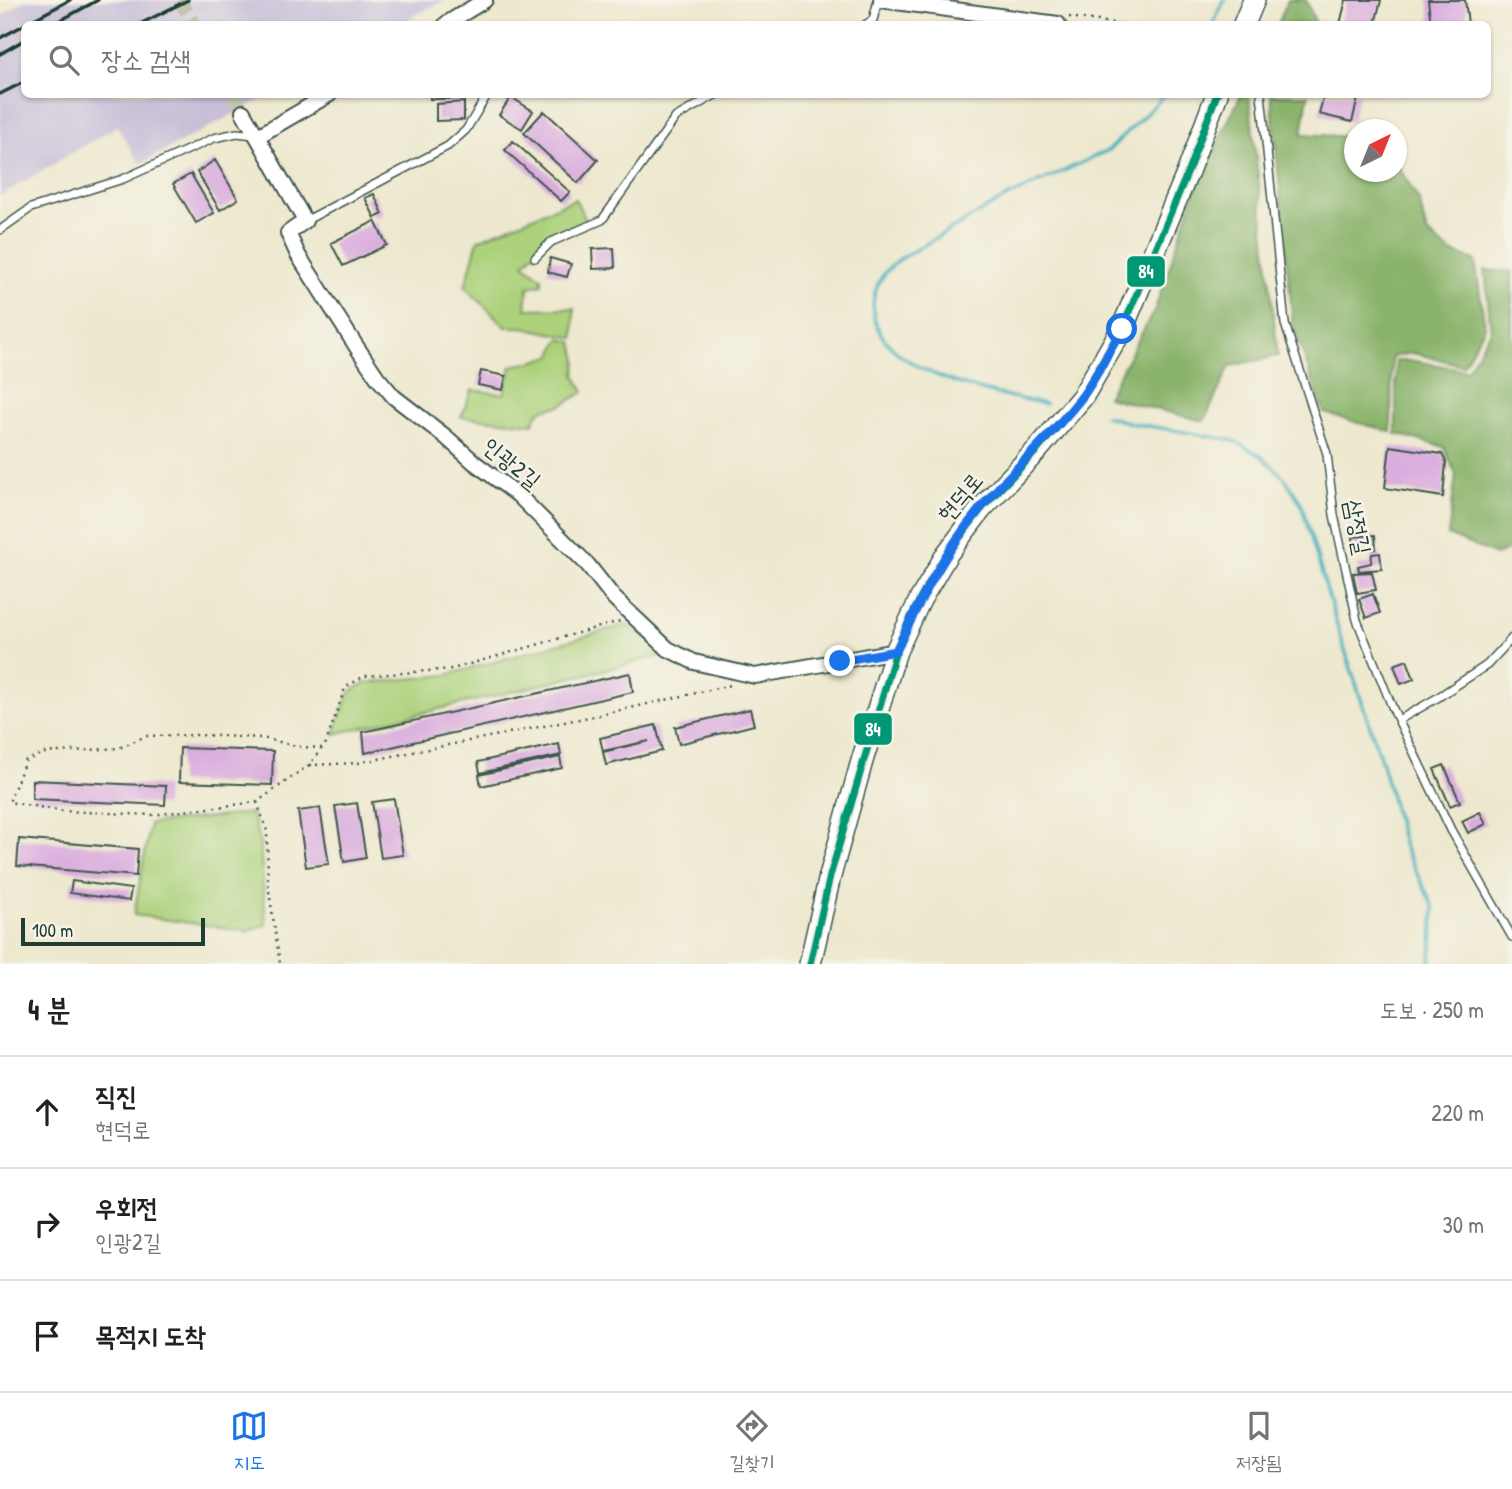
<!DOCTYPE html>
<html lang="ko">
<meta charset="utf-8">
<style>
body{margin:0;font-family:"Patrick Hand","Poor Story",sans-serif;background:#f2f2f2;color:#202124}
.compass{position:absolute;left:1344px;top:119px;width:63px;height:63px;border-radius:50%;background:#fff;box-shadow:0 2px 5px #0004;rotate:43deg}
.scale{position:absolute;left:21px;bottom:18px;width:184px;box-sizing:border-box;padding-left:7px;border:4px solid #1f3d34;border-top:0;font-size:19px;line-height:24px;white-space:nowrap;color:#1f3d34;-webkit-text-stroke:5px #f7f3e8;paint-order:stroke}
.stop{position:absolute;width:21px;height:21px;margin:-16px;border:5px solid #1a73e8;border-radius:50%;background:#fff}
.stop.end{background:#1a73e8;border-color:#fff;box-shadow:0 2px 7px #0008}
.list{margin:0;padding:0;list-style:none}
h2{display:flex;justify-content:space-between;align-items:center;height:91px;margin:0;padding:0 28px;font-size:30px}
h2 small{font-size:23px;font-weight:400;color:#757577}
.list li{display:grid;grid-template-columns:46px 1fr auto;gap:21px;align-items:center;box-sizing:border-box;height:112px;padding:0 28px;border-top:2px solid #e0e0e0}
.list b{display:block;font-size:26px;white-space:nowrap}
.list p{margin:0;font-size:23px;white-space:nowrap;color:#757577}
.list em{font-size:23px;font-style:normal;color:#757577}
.icon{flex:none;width:38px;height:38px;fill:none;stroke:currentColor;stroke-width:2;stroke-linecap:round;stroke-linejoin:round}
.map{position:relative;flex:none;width:1512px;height:964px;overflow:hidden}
.search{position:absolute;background:#fff;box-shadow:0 2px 5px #0004;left:21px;right:21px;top:21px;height:77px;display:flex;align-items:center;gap:18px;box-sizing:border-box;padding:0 24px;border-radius:10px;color:#757577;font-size:26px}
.sheet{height:427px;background:#fff}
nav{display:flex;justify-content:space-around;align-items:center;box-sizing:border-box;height:98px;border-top:2px solid #e0e0e0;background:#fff;font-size:19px;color:#757577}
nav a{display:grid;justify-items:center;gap:4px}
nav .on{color:#1a73e8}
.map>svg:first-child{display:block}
.industrial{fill:#c8bfd8}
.green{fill:#acd17a;stroke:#668757;stroke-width:2}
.forest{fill:#89b36a;stroke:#54784f;stroke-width:2}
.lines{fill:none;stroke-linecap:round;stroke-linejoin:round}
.stream{stroke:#43b1bf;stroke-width:3.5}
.building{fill:#daadde}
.minor-tunnel{stroke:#c4c6af;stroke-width:14;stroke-dasharray:14 7;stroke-linecap:butt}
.service-casing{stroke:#3e574b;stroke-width:10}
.minor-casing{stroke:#3e574b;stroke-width:18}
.secondary-casing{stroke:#3e574b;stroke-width:24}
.path{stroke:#3e574b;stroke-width:2.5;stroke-dasharray:2 5;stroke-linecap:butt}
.service{stroke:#fff;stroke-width:7}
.minor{stroke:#fff;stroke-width:14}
.secondary{stroke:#fff;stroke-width:21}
.rail{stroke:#1f3d34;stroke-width:3.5}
.bus-1-casing{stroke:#f7f3e8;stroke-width:12}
.bus-1{stroke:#009775;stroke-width:7}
.route{stroke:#1a73e8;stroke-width:9}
.labels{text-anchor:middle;stroke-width:5;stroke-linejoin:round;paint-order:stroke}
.street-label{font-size:23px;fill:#1f3d34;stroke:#f7f3e8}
.line-badge{stroke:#f7f3e8;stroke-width:2.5}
.badge-label{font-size:19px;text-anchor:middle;font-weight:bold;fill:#fff}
</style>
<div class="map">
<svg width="1512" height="964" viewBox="0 0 1512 964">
<rect width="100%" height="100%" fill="#f7f3e8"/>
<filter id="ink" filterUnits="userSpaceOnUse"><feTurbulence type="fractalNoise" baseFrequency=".0143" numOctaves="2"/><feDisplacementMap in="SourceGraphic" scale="14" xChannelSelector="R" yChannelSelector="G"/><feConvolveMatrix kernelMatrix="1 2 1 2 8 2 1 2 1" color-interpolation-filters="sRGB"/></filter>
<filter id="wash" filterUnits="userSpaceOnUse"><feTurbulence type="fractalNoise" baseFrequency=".00686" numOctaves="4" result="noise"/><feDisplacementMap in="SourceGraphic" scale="28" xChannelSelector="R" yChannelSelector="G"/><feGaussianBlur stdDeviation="1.57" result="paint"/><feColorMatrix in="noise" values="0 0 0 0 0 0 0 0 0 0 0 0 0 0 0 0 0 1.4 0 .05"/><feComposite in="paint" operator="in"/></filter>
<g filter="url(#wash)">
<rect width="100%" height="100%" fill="#ede8ce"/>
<path class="industrial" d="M26 0H444L399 24H24V94L269 95 140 164 117 126 0 196V17Z"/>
<path class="green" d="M575 199 587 221 546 240 524 264 542 278V284L528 287 526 309 574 308V338L522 327H506L465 287 478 240Z
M560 339 573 342 577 360 575 375 584 392 560 406 544 409 537 414 533 424 461 417 472 390 504 394 511 366 532 362 551 356Z
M625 625 643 634 666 655 334 734 348 695 354 689 368 683 447 675Z
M252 813 260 845 266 925 246 931 134 915 150 824Z"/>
<path class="forest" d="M1288 0H1306L1316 24H1278Z
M1241 95H1249L1278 356 1230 366 1204 421 1107 397 1155 309 1199 180Z
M1271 95H1308L1302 134 1354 137V172H1396L1397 164 1419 201 1427 233 1451 252 1475 260 1485 327 1463 365 1412 353 1392 357 1391 432 1324 413 1293 325Z
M1485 270 1512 272V548L1496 555 1448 535 1456 475 1444 447 1396 434V361H1414L1467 370 1491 331Z"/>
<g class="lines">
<path class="stream" d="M1214 22 1224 0
M1045 404C994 393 876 375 873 308 873 286 883 271 900 259L1003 199 1109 150 1166 94
M1105 416 1131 423 1232 440 1260 455 1284 477 1301 503 1340 635 1382 763 1404 847 1434 908 1431 961 1426 964"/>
</g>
<g id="blocks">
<path class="building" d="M1346 0H1381L1375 24H1340Z
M1428 0H1465L1468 24H1431Z
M430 94H460V99H430Z
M1324 94H1359L1352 122 1319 114Z
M511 97 533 111 522 129 499 115Z
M464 102V120L436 121V104Z
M544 111 598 160 578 183 524 133Z
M513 141 570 192 561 201 505 150Z
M215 160 238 199 220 210 197 172Z
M191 174 214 213 196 223 173 184Z
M374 194 383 214 375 218 365 198Z
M375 221 387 245 343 266 331 243Z
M614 248 615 268 593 269 592 249Z
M550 258 571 264 567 277 548 272Z
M481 371 506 376 503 390 478 385Z
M1390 446 1442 454 1446 462 1443 497 1385 488Z
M1375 535 1376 549 1354 550 1353 537Z
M1380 553 1382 569 1359 571 1358 566 1371 563 1372 554Z
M1372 572 1376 590 1357 593 1353 573Z
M1373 594 1380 613 1366 618 1359 599Z
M1407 660 1414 679 1401 684 1394 665Z
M630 673 633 692 365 753 363 732Z
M750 709 754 725 679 744 675 727Z
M656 725 662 751 606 765 603 752 649 741 603 751 600 738Z
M559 744 561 755 480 773 478 762Z
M180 748 273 751 272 785 179 782Z
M560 757 562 768 481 786 479 775Z
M1444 765 1460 802 1450 806 1434 769Z
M32 780 166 786 165 805 32 799Z
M394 799 403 855 381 858 372 802Z
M357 803 366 858 344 862 335 806Z
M320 808 329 864 306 867 298 811Z
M1480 812 1486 824 1468 833 1462 821Z
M19 839 138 849 136 876 17 866Z
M72 881 131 889 129 901 70 893Z"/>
</g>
</g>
<g filter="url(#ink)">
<use href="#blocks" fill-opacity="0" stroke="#3e574b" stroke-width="2"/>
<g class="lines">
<path class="minor-tunnel" d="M180 0 194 24
M233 94 243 112"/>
<g class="service-casing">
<path id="service" d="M866 24 873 20 878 0
M1261 94 1285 324 1327 454 1334 515 1357 620 1393 709 1451 830 1512 937
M305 221 448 146 466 130 486 97
M0 230 31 208 123 179 214 138 237 133 254 135
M535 258 551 242 602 220 676 117 717 94
M1399 720 1437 698 1487 665 1512 638"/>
</g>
<g class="minor-casing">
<path id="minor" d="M881 0 1058 24
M446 24 485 0
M243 112 305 221 288 233 298 255 356 346 377 377 394 397 446 437 475 463 518 495 588 565 614 598 668 649 694 662 755 676 896 651
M258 136 330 94"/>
</g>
<g class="secondary-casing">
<path id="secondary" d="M1244 24 1254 0
M810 964 830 876 862 761 896 651 920 600 947 554 981 509 1039 448 1083 396 1122 329 1187 174 1217 94"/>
</g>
<path class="path" d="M1069 17 1121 24
M322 748 301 747 262 738 199 735 146 736 119 748 43 753 25 761 9 802 63 811 152 815 257 802 309 765 326 743 345 688 364 676 452 669 620 621
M309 765 358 763 599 715 731 685
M257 802 267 831 268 884 280 964"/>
<use href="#service" class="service"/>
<use href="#minor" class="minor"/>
<use href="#secondary" class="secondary"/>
<path class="rail" d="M25 24 70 0
M54 24 98 0
M140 24 188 0
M0 38 24 25
M0 54 24 40
M0 94 24 82"/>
<g class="bus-1-casing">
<path id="bus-1" d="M810 964 830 876 896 651 920 600 947 554 981 509 1039 448 1083 396 1122 329 1187 174 1217 94"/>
</g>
<use href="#bus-1" class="bus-1"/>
</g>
</g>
<g class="lines" filter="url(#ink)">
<path class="route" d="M840 661 896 651C919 601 945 551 980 509 1012 470 1050 438 1081 398 1097 377 1108 352 1122 329"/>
</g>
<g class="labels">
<g class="street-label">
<text transform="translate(512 463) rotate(39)" y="8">인광2길</text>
<text transform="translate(960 497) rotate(-50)" y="8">현덕로</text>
<text transform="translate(1358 527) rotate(79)" y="8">삼정길</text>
</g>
</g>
<g class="line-badge">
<rect x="1126" y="255" width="40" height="33" rx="7" fill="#009775"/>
<rect x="853" y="712" width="40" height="34" rx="7" fill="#009775"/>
</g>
<g class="badge-label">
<text x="1146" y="278">84</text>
<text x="873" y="736">84</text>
</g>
</svg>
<svg class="compass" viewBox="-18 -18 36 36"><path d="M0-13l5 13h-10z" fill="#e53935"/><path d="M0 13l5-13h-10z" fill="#757577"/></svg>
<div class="scale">100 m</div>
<div class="stop" style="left:1122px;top:329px"></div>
<div class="stop end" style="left:840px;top:661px"></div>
<div class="search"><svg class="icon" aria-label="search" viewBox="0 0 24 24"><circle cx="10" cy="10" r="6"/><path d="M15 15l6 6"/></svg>장소 검색</div>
</div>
<section class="sheet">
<h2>4 분<small>도보 · 250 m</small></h2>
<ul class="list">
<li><svg class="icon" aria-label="ahead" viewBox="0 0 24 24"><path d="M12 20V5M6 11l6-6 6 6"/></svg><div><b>직진</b><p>현덕로</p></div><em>220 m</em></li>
<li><svg class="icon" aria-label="right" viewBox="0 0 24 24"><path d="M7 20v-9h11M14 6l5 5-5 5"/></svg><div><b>우회전</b><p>인광2길</p></div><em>30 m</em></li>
<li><svg class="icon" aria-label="arrive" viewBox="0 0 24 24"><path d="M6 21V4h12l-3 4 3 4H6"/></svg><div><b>목적지 도착</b></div></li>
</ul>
</section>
<nav>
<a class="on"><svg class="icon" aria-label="map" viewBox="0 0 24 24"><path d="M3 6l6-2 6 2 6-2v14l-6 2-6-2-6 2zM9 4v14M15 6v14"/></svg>지도</a>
<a><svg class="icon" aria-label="directions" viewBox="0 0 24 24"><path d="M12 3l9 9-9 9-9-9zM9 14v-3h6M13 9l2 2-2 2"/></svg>길찾기</a>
<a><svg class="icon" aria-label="saved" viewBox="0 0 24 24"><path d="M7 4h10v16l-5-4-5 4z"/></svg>저장됨</a>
</nav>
